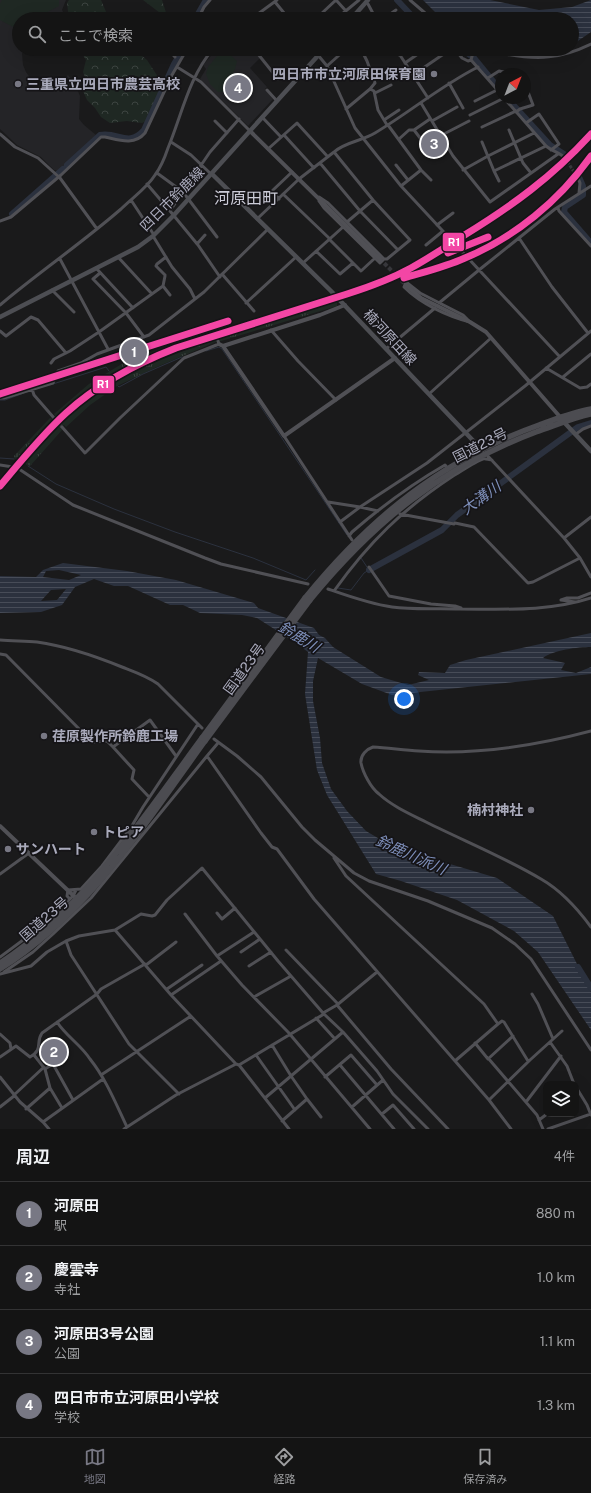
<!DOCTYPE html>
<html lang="ja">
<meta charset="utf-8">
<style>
body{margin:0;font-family:"Public Sans","Noto Sans JP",sans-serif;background:#1d1d1d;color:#f1f3f6}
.controls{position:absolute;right:12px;bottom:12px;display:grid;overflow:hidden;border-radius:8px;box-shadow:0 4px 16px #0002}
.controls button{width:36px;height:36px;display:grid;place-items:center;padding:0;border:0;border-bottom:1px solid #333334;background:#141414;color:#f1f3f6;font:20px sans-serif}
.compass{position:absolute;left:495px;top:68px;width:36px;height:36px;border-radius:50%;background:#141414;box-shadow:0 4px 16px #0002;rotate:42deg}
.you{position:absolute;left:404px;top:699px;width:14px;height:14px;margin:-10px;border:3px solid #fff;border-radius:50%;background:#1a73e8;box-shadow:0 0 0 6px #1a73e833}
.badge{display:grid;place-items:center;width:26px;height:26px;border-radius:50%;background:#787884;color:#fff;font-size:13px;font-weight:700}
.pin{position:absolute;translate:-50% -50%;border:2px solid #fff;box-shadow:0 1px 4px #0006}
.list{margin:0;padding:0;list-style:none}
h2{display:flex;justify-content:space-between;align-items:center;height:52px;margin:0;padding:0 16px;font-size:17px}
h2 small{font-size:13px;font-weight:400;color:#9d9ea0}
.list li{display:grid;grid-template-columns:26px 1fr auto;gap:12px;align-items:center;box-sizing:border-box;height:64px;padding:0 16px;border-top:1px solid #333334}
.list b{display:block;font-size:15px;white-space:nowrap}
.list p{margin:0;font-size:13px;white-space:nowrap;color:#9d9ea0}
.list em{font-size:13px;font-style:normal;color:#9d9ea0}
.icon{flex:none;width:22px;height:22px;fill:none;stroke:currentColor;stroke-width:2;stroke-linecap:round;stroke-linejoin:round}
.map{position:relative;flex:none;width:591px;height:1129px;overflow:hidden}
.search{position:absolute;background:#141414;box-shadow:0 4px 16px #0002;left:12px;right:12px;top:12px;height:44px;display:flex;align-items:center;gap:10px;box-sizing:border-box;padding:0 14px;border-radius:22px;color:#9d9ea0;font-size:15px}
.sheet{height:308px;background:#141414}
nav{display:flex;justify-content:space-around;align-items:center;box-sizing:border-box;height:56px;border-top:1px solid #333334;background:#141414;font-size:11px;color:#9d9ea0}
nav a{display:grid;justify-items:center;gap:2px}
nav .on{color:#787884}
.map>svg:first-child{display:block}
.built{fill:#242427}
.grass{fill:url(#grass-tufts)}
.forest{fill:url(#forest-crowns)}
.park{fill:#1f2823}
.water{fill:url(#water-rules);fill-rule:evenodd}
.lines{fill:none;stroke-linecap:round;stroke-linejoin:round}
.stream{stroke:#2b313e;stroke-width:1}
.river{stroke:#2b313e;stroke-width:6}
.minor-tunnel{stroke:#37373b;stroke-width:3;stroke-dasharray:3 1.5;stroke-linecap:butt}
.tertiary-tunnel{stroke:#37373b;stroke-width:4;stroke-dasharray:4 2;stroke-linecap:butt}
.minor{stroke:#505055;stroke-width:3}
.tertiary{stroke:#505055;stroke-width:4}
.secondary{stroke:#4d4e53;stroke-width:4.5}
.trunk{stroke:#4c4c51;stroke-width:5.5}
.trunk-bridge{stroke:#4c4c51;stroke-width:5.5}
.rail-1-casing{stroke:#151417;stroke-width:10}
.rail-1{stroke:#f346a5;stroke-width:7}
.poi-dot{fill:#787884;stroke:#151417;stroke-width:1.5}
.labels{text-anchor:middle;stroke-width:3.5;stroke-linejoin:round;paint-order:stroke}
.poi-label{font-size:14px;font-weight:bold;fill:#aaabbc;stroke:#151417;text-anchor:start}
.street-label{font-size:14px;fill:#aaabbc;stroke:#151417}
.water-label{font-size:15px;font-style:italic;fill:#7e8fba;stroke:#151417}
.quarter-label{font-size:16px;fill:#ccccd8;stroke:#151417}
.line-badge{stroke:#151417;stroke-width:1.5}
.badge-label{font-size:11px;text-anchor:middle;font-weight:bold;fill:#fff}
</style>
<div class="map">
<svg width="591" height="1129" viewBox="0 0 591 1129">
<defs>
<pattern id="grass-tufts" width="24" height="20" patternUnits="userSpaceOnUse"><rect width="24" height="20" fill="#1f2823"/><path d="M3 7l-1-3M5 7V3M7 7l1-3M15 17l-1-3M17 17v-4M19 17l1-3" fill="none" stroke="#3d4441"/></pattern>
<pattern id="forest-crowns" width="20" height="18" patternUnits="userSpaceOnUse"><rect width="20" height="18" fill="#1f2823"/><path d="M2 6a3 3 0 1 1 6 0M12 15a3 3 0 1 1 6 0" fill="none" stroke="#3d4441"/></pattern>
<pattern id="water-rules" width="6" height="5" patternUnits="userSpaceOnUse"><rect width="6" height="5" fill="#2b313e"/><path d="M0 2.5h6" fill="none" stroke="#474c58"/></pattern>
</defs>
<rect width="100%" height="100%" fill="#1a1a1b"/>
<path class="built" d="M0 0H66L62 10 66 17 63 19H19V49H26L22 53 23 65 26 72 33 82 40 86 53 90 68 75 74 82 80 96 79 119 84 125 96 135 59 171 54 170 41 157 17 145 0 129Z
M217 49H232L237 53 242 49H252L260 58 250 68 267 87 265 89 273 99 248 126 200 79 206 69 203 65Z"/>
<path class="grass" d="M331 295 332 297C292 310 252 322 213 335 170 349 128 363 91 390 64 410 42 436 20 461L14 458V456L50 418 53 419 55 416 54 414 89 384 125 362 163 348Z
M337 301V306L221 341H218L159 366 117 386 90 405 66 427 64 425 61 427 62 430 30 466 24 463C44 441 63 419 86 401 130 368 184 350 235 334 269 323 303 312 337 301Z"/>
<path class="forest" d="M69 0H101L109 19H69L67 3Z
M143 0H162L168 19Z
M79 49H134L147 60 162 83 152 115 147 121 142 123 127 121 110 123 101 117 95 108 87 100 83 91 86 80 83 72 86 60Z"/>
<path class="park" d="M2 0H59V6L34 19H19V30L0 20V4Z
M221 51H226L237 61 235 69 233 73 236 75 237 82 224 92H218L210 84 206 74 208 67Z"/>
<path class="water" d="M423 0H490L539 10 572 7 591 0V32L572 45V19H448L435 12Z
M63 563 127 571 176 580 254 603 258 608 314 628 319 635 325 638 333 647 381 677 408 685 429 680 418 675 419 672 445 673 450 665 466 660 591 633V647C578 647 553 650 543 658L565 663 561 670 576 673 591 667V674L392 695 362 684 318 658 313 681V701L320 738 322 763 331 789 347 811 366 831 388 844 413 853 497 878 553 916 591 992V1030L538 952 514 931 457 900 401 881 376 874 327 795 317 770 305 694 308 652 293 641 257 618 242 615 200 613 183 605H170L128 586H114L94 579 75 587 62 605 41 612 0 613V576L36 577 43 570ZM59 570 81 575 69 580 43 577 46 571ZM66 589 57 600 41 601 51 590Z"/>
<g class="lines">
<path class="stream" d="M206 351 219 347 222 349 347 535
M53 384 106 367 109 371
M118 386 119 387 143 374 182 357
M0 400H5L24 393
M0 458 14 459
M28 466 56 484 114 509 175 532 253 558 306 580 315 570
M338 588 351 590 364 573 369 570 361 558"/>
<path class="river" d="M397 0 415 19
M195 19 206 0
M462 49 474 58 501 91
M507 98 550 145 564 154 566 157
M67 165 100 135C118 131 128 148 144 130L174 64 183 49
M579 177 583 186V195L565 207 564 212 591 243
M12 214 63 169
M369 570 442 530 457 515 578 427 591 423
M578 967 591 988"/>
<path class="minor-tunnel" d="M565 158 578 178
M213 334 218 341
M54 418 62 427"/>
<path class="tertiary-tunnel" d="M380 259 407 286"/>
<path class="minor" d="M336 0 346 11
M410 0 432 19
M275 2 289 19
M368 4 376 19
M321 14 336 0
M198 19 204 7 210 0
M251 19 277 0
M336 19 359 0
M383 19 396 10
M168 49 175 57
M254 49 278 79
M313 49 327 66 355 128 401 186 560 357
M361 49 367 61 375 83 370 89
M396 49 428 98
M455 49 462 58 468 61 471 60
M474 49 471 60 501 94
M480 49C488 52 497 53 505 54 538 60 560 59 591 44
M399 55 408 49
M405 63 425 49
M327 66 346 49
M177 67 201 82 250 131
M413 75 451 49
M488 78 499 71 514 74
M449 83 463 108
M267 90 277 101
M375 93 391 85
M504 98 546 146C552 151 560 153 565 158
M475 101 497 90
M421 103 453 156 490 202 558 154
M346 109 370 89 374 91 378 110 387 125
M516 112 520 109 533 105 525 84
M470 115 504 98
M262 117 281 137
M384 120 399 110
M215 121 227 133
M432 121 457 107
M526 123 539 114 559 144 551 150
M388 125 421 170 431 180
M482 127 516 111
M414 130 430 119
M509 130 523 163 531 173
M0 134 15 147 38 158 60 178 97 229
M284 135 314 168
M440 136 469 121
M399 139 409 130H414L430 151
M171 142 191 155 211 174
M482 142 494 171
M268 149 297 123 328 157
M334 152C345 142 362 141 375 133 410 112 442 85 478 67
M320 163 360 211
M396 165 408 180
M463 170 488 156 534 133
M157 173 183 192 217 237
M578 178 580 183 579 193
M499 181 494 171 546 146
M147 184 170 211
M401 186 421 170
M283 194 330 239
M319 197 328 203 384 259
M279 199 272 191 292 172
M131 200 154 235
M558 208 559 211 591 246
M360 211 398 250
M257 219 299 179 334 152 373 200 410 240 387 259H384L380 263 324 208 319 201
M0 221 11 217 61 175 101 137H105C119 140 134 146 145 133L172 75 187 49
M347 222 373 200
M437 225 453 213
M153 236 172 267 190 289 195 299
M519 238 552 287 588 333
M329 239 353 263
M197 244 205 235
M426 245 443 231
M316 251 340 274 353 263 361 271 375 258
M118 257 152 294
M60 259 108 349
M303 263 343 227
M96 268 133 308
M100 273 93 279 126 313
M222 274 254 311
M165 275 156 266 157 264 166 257
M220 277 198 245 170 211 210 152 239 119
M406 282 420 293 463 315 470 322C447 316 421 304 404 287Z
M163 286 170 295
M52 290 74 312
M246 303 296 257
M439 303 479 270 555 209 591 186
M0 305C39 272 82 243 121 209 132 198 147 188 155 175 161 167 165 157 168 148 182 114 189 77 213 49
M126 313 144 337
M271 330 298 361 336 400
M0 331 6 336 31 317 38 320 66 353
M386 349 435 308
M51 363 54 359 70 351 99 332 163 286 165 276
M546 368 580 388 587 387 591 384
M563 377 591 354
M32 389 34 395 54 418
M429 394 491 338
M0 398H4L53 383 58 371 81 363 97 354 149 335 204 292 268 229
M62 427 85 453 120 418 184 358 219 344 218 341
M576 434 583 429 591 426
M284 436 352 540
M486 454 564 538 580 558 591 577
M0 465 13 467
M19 469 73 505 205 558 221 564 308 584
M328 502 360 507 427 463 525 386 591 331
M400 514 454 524
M340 522 360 507 378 511
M455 523 474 527 528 583 533 582 580 558
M349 536 352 532C381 507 412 484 445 465L448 469
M564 538 591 517
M369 567 389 596 431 604 455 606 461 608
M328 589C348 596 370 604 392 607 414 610 437 608 459 609 503 609 548 612 591 598
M334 591C369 542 403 509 453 476 460 472 476 461 483 459 485 458 489 460 492 460
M561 600 567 598H578L591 593
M561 600 575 602
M0 640C12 641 25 641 37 642 66 646 95 656 122 667 135 672 147 676 158 684L202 728
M0 654 6 655 92 742 107 741 113 747 150 720 176 756
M591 731C535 746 477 755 419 751 404 750 388 748 373 747 367 749 360 755 361 763 363 773 371 788 379 794 392 806 410 814 426 822 464 841 504 857 541 879 562 891 577 908 591 927
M214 739 237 756 261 777 302 827 315 840 354 873 369 881 428 901 492 928 515 944 531 959 591 1050
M218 743 207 756 261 833 272 847 277 849 314 899 489 1100 511 1129
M113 747 134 770 132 779 149 797
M334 858 346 876 484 1004 498 1024 502 1021 504 1022 528 1061
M0 874 29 853
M70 899 67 896 68 890 81 889 102 866 130 829 143 807 198 724
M217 913 222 919 235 908
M185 914 217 956
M115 930 171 995 236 1064 239 1065 289 1129
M254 932 217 956 242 985 288 1032 370 1129
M66 941 71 955 129 1044 179 1094
M286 950 338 1004
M241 952 260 939
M0 957 46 923 73 896 76 890
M146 965 176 942
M249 966 271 952
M4 972 33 952 53 934 91 898 207 756
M0 974 31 966 47 952 66 941 79 936 115 930 141 914 152 916 155 915 167 900 202 868 278 961 323 1013
M167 989 202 965
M532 994 538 1004 553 1039
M171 995 221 961
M254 997 291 976
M337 1005 391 1069 448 1129
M324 1014 343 1032
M316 1018 335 1039
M57 1022C66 1036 81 1045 90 1059 106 1079 116 1104 127 1127
M0 1034 10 1043 11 1049
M550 1042 567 1066 574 1084
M475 1043 488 1059 513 1036
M34 1055 45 1069 50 1088 62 1108
M256 1055 295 1110
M0 1057 16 1046 30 1057C44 1049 35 1043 42 1033L97 994 101 989 145 964
M488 1058 537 1115 543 1129
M455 1061 498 1024
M239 1065 324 1014 323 1013 337 1005 377 972
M340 1065 394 1129
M45 1069 53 1064 73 1100
M101 1075 191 1016
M0 1077 20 1102 43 1122 49 1129
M325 1077 351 1055 377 1085
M576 1087 587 1105 591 1115
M14 1095 44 1067
M265 1098 291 1076 272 1045
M307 1099 321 1117
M489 1100 530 1060 562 1031
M526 1102 561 1056
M0 1107 14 1096
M352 1107 383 1080
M26 1109 50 1088
M382 1114 393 1105 414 1129
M539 1120 547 1114
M282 1121 307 1099 291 1076 343 1032 377 1071 393 1094 428 1129
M43 1122 103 1079
M124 1129 176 1095 236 1064
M548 1129 591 1114"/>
<path class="tertiary" d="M250 131 380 259
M407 286 421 298 470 322 486 332 561 418
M219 344 223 346 320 315 345 305
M223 346 284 436 395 358
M0 826 78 900"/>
<path class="secondary" d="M351 19 368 0
M212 174 331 291 482 450
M0 317 138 247 153 236 174 215 324 49
M562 420 591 451"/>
<path class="trunk" d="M305 598C370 518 441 460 539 425 556 419 573 412 591 409
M310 600C374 522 440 468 536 432 554 426 572 418 591 414
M0 963C86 907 142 819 202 738
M0 969C89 913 145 824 205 741"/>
<path class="trunk-bridge" d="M202 738 305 598
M205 741 310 600"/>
<g class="rail-1-casing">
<path id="rail-1" d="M448 253 488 237
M404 278C424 272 445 267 465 258 515 237 559 201 591 156
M0 394 228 321
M0 486C21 461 42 435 66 413 98 384 135 364 176 348L347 294C369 287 391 279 411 268 429 258 446 247 463 236 512 206 552 177 591 134"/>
</g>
<use href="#rail-1" class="rail-1"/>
</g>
<g class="poi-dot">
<circle cx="434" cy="74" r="4"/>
<circle cx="18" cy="84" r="4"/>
<circle cx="44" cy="736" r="4"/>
<circle cx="531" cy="810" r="4"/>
<circle cx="94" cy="832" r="4"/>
<circle cx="8" cy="849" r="4"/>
</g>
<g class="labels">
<g class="poi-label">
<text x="426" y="79" text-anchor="end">四日市市立河原田保育園</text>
<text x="26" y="89">三重県立四日市農芸高校</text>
<text x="52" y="741">荏原製作所鈴鹿工場</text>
<text x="523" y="815" text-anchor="end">楠村神社</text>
<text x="102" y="837">トピア</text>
<text x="16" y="854">サンハート</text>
</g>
<g class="street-label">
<text transform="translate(172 199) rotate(-45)" y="5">四日市鈴鹿線</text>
<text transform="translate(390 337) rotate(47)" y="5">楠河原田線</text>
<text transform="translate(480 445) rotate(-27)" y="5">国道23号</text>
<text transform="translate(244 669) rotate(-54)" y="5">国道23号</text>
<text transform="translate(44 919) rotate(-41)" y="5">国道23号</text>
</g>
<g class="water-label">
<text transform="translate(481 498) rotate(-36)" y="5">大溝川</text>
<text transform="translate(299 637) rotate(31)" y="5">鈴鹿川</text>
<text transform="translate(411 855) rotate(24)" y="5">鈴鹿川派川</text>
</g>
<g class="quarter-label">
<text x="246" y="204">河原田町</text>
</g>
</g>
<g class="line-badge">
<rect x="442" y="232" width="23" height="20" rx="4" fill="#f346a5"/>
<rect x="92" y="375" width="23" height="19" rx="4" fill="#f346a5"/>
</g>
<g class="badge-label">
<text x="454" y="246">R1</text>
<text x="103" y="388">R1</text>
</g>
</svg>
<div class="controls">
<button><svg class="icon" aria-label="layers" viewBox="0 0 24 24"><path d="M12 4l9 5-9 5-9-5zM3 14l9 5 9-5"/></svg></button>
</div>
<svg class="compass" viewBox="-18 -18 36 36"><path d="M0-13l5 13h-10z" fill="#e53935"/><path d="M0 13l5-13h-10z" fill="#9d9ea0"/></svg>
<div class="you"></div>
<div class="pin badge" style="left:134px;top:352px">1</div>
<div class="pin badge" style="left:54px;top:1052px">2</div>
<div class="pin badge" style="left:434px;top:144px">3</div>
<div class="pin badge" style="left:238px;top:88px">4</div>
<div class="search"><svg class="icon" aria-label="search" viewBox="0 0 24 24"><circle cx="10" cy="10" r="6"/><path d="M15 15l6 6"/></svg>ここで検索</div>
</div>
<section class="sheet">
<h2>周辺<small>4件</small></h2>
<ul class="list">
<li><span class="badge">1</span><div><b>河原田</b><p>駅</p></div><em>880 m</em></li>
<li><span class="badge">2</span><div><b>慶雲寺</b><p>寺社</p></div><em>1.0 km</em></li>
<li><span class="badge">3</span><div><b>河原田3号公園</b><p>公園</p></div><em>1.1 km</em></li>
<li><span class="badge">4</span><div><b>四日市市立河原田小学校</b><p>学校</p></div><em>1.3 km</em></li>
</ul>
</section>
<nav>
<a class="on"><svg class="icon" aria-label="map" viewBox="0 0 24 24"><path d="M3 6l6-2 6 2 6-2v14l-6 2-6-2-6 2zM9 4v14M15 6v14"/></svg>地図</a>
<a><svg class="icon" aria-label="directions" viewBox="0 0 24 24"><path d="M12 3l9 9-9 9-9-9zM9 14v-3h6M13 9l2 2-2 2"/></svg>経路</a>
<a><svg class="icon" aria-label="saved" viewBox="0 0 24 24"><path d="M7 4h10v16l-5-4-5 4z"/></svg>保存済み</a>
</nav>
